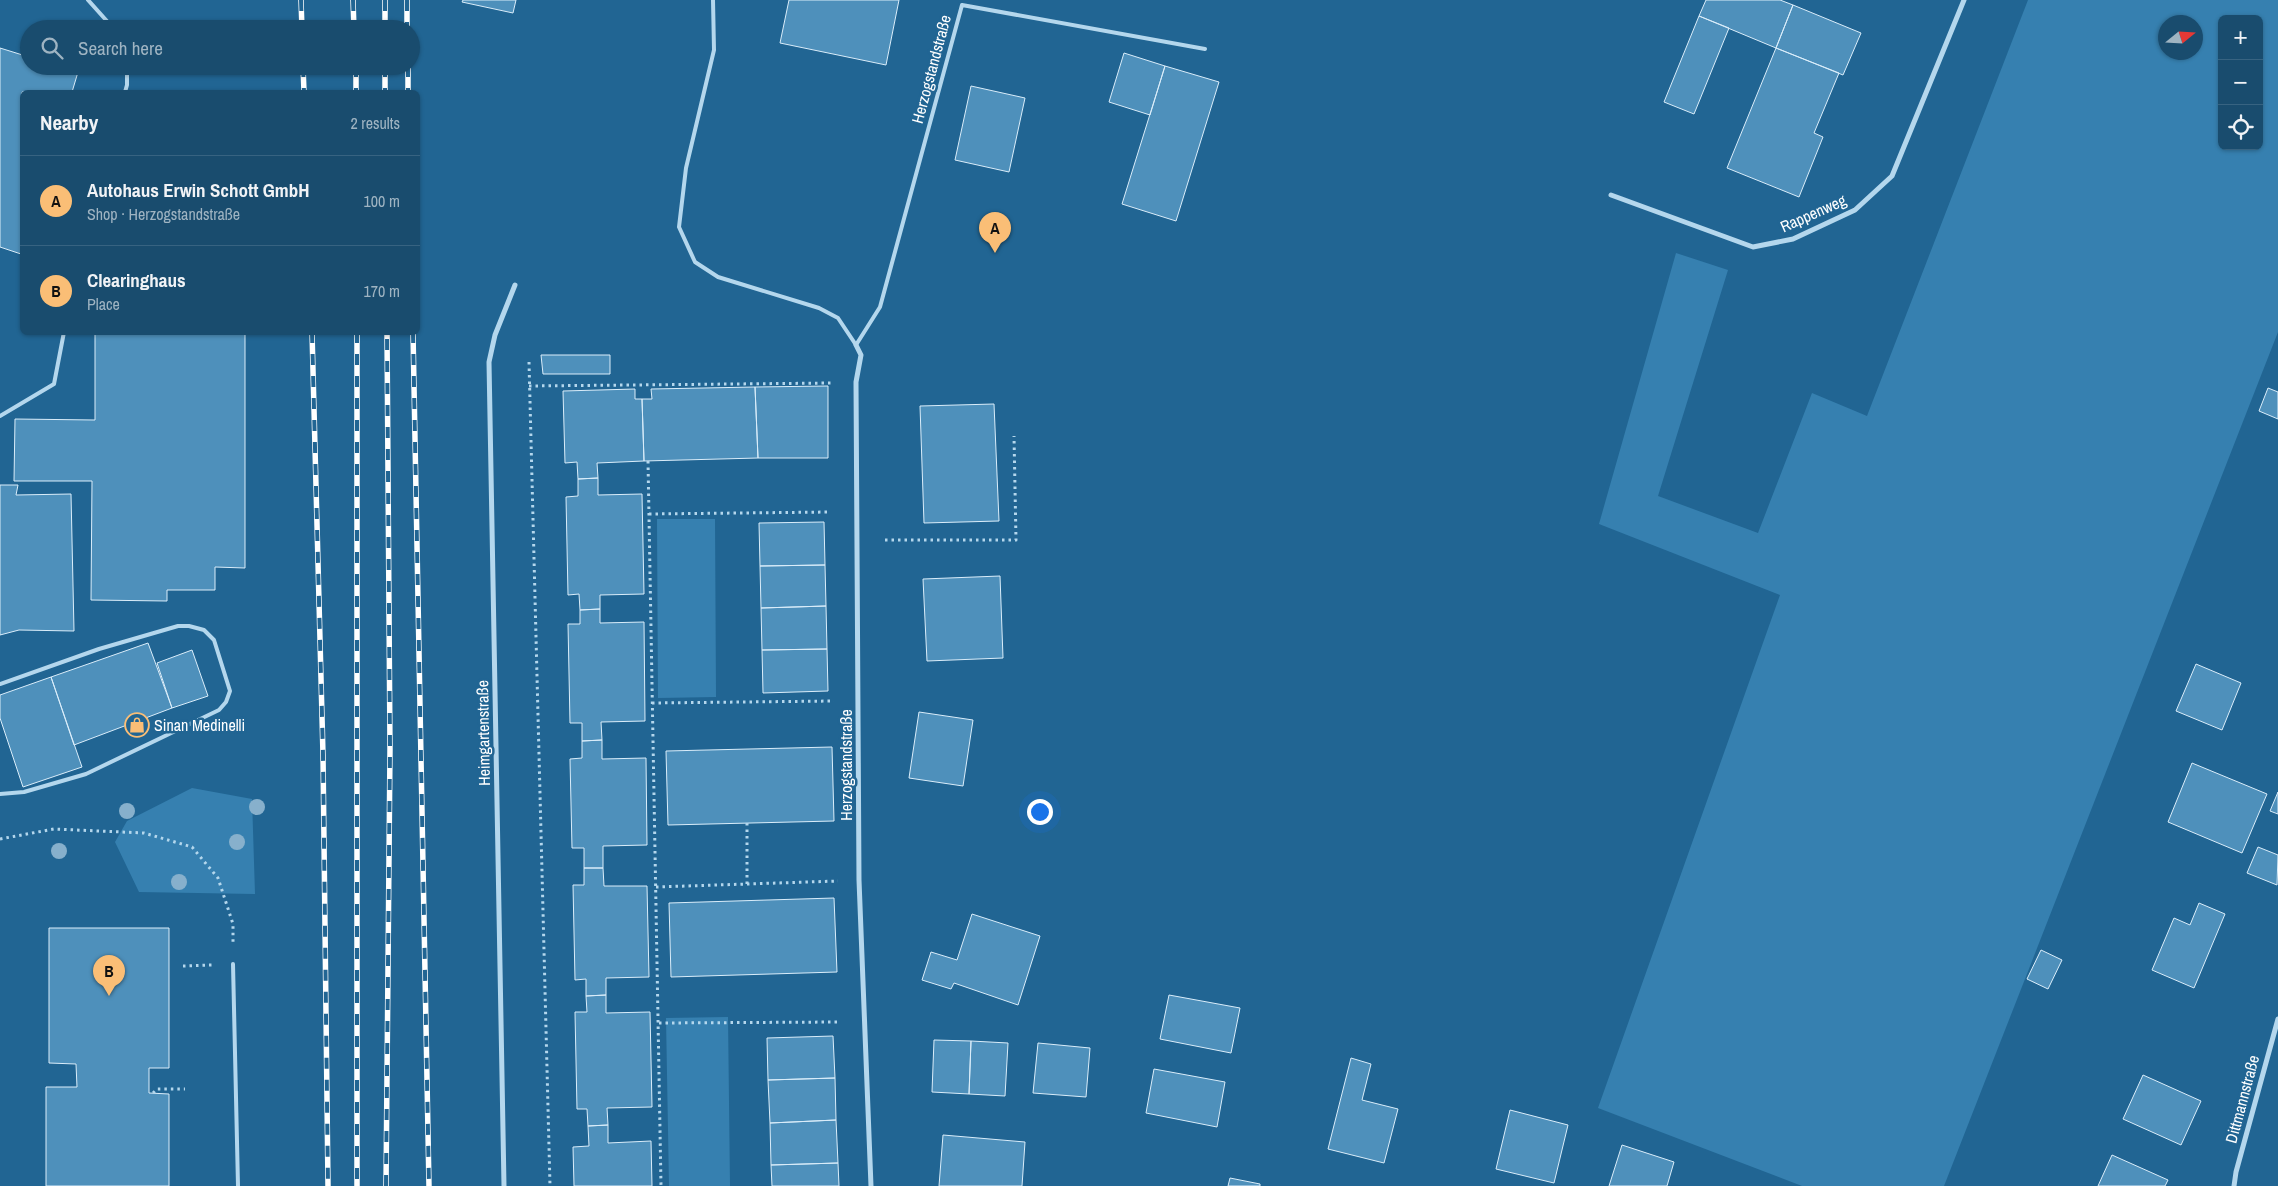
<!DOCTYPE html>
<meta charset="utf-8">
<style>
body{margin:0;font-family:"Archivo Narrow",sans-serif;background:#225373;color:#f1f3f6}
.controls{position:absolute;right:15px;top:15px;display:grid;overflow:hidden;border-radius:8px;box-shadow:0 1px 4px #0004}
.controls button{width:45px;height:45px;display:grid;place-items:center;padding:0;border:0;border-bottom:1px solid #376381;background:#194c6e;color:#f1f3f6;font:25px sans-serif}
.compass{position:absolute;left:2158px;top:15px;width:45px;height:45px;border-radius:50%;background:#194c6e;box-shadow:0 1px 4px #0004;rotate:72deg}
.you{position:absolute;left:1039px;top:811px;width:18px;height:18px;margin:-12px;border:4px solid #fff;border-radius:50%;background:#1a73e8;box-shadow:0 0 0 8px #1a73e833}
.badge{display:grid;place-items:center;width:32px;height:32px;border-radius:50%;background:#fabe76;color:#111;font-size:16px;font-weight:700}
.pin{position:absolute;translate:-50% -41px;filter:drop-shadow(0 1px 2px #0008)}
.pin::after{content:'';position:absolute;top:26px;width:18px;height:15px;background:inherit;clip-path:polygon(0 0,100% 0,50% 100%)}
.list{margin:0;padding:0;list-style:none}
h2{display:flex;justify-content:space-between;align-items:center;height:65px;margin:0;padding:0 20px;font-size:21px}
h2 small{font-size:16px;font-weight:400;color:#9fb4c2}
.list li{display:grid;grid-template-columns:32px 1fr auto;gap:15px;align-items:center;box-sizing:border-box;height:90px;padding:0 20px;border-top:1px solid #376381}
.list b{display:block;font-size:19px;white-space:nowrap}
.list p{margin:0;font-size:16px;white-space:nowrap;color:#9fb4c2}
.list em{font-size:16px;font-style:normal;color:#9fb4c2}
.icon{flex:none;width:28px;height:28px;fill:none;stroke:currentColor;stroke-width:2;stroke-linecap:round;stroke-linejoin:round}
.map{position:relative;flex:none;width:2278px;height:1186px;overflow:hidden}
.search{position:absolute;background:#194c6e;box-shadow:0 1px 4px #0004;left:20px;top:20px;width:400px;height:55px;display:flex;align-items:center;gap:12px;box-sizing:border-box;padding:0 18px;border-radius:28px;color:#9fb4c2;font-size:19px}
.panel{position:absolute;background:#194c6e;box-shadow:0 1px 4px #0004;left:20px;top:90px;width:400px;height:245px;border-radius:8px}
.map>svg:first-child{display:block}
.green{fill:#3680b0;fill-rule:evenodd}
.building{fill:#4e90bb;stroke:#daedfa}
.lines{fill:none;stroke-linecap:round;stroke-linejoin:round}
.path{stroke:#b4d7ed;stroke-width:3;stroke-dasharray:2.5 4;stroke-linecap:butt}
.lane{stroke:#b4d7ed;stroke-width:4}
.street{stroke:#b4d7ed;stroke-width:5}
.rail-casing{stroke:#fff;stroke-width:5.5}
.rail{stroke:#216593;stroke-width:4;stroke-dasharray:11;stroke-linecap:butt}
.tree{fill:#87b0cc}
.labels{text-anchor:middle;stroke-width:5;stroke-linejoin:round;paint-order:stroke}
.street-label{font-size:16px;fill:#fff;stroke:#216593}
.poi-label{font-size:16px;fill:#fff;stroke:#216593;text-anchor:start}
</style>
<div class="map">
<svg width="2278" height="1186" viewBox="0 0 2278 1186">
<rect width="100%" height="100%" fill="#216593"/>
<path class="green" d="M2028 0H2278V332L1944 1186H1802L1598 1108 1780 595 1599 524 1676 253 1728 270 1658 496 1758 533 1812 393 1867 416ZM2222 19H2259V146H2222ZM2196 22V52H2166V22Z
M657 519H715L716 697 658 698Z
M192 788 252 799 255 894 139 892 115 842 127 821Z
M728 1017 730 1186H669L666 1018Z"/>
<path class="building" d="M463 0H516L513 13 462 2Z
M789 0H899L886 65 780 43Z
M1706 0H1780L1793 5 1776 48 1699 16Z
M1793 5 1861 33 1843 75 1776 48Z
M1699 16 1729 28 1694 114 1664 102Z
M0 48 29 57V66H60L78 72 72 92H22V248L21 254 0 247Z
M1776 48 1839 73 1814 133 1823 137 1799 197 1727 168Z
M1124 53 1165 66 1150 115 1109 102Z
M1165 66 1219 82 1176 221 1122 204Z
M971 86 1025 98 1009 172 955 160Z
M95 332H245V568L215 567V590H167V601L91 600 92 481H14L15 419 95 420Z
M541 355H610V374H543Z
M828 386V458H758L755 387Z
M755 387 758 458 644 461 642 399H652L651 389Z
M2268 388 2278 392V419L2259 411Z
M635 389V399H642L644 461 597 463 598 478 578 479 577 462 565 463 563 391Z
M994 404 999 521 924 523 920 406Z
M598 478V495L642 494 644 594 600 595V609L580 610 579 594 568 595 566 497 578 496V479Z
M0 485H18L16 495 71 494 74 631 19 630 0 635Z
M824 522 825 565 760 566 759 523Z
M825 565 826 606 761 608 760 566Z
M1000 576 1003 658 927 661 923 579Z
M826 606 827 649 762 650 761 608Z
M600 609V623L644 622 645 721 601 722 602 740 582 741V723H570L568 624H580V610Z
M148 643 172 708 74 745 51 677Z
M827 649 828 691 763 693 762 650Z
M192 650 208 696 172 708 157 663Z
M2196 664 2241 683 2222 730 2176 711Z
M51 677 82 767 23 787 0 718V695Z
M919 712 973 720 963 786 909 778Z
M602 740V759L646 758 647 845 603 846V868H584V848H572L570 759 582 758V741Z
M832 747 834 821 668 825 666 751Z
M2192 763 2267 794 2242 853 2168 822Z
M2278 792V814L2270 811Z
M2258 847 2278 855 2277 885 2247 873Z
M584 868H603L604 886H647L649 977 606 978V995L586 996V979L575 980 573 885H584Z
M834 898 837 972 671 977 669 903Z
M2199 903 2225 914 2194 988 2152 970 2174 918 2190 925Z
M972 914 1040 936 1018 1005 954 983 951 989 922 980 931 952 957 960Z
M49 928H169V1068H149V1093L169 1094V1186H46V1087H77L76 1064 49 1063Z
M2041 950 2062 960 2048 989 2027 979Z
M606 995V1013L650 1012 652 1107 607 1108 608 1125 588 1126 587 1109H577L575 1012H587L586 996Z
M1169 995 1240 1008 1231 1053 1160 1039Z
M833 1036 835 1078 768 1080 767 1038Z
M934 1040 971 1041 969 1094 932 1092Z
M971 1041 1008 1043 1005 1096 969 1094Z
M1038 1043 1090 1048 1086 1097 1033 1093Z
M1351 1058 1371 1064 1362 1100 1398 1109 1384 1163 1328 1149Z
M1154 1069 1225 1082 1217 1127 1146 1113Z
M2143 1075 2201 1101 2181 1145 2123 1119Z
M835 1078 836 1120 770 1123 768 1080Z
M1510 1110 1568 1125 1554 1183 1496 1169Z
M836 1120 838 1163 771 1165 770 1123Z
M608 1125V1143L651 1141 652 1186H574L573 1147 589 1146 588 1126Z
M943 1135 1025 1142 1022 1186H939Z
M1622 1145 1674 1162 1667 1186H1609Z
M2112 1155 2168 1180 2165 1186H2098Z
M838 1163 839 1186H772L771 1165Z
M1230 1178 1260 1184V1186H1228Z"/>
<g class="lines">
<path class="path" d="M529 362 550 1186
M529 386 834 383
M648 461 661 1186
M649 514 831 512
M885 540H1016L1014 436
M652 703 834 701
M747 823V885
M0 839 54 829 144 833 192 847 218 878 233 924V945
M656 887 838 881
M183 966 212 965
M659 1023 839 1022
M153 1093 157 1089H185"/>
<path class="lane" d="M88 0 114 29
M713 0 714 50 686 168 679 227 695 262 718 277 819 308 838 318 856 345 880 307 962 5 1205 49
M125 92 127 85V66
M0 416 54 384 64 332
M0 684 99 649 178 626H189L204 630 214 640 230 691 226 702 219 710 86 774 24 792 0 794
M233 964 238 1186"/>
<path class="street" d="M1611 195 1753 247 1793 239 1855 210 1892 176 1964 0
M856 345 861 355 856 382 859 880 871 1186
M504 1186 489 362 495 335 515 285
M2234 1186 2236 1172 2278 1019"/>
<g class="rail-casing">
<path id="rail" d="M301 0 302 29
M353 0 354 29
M385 0V29
M407 0V29
M303 66 304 92
M356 66V92
M385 66V92
M408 66V92
M312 332 323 755 328 1186
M357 332V1186
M413 332 429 1186
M386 1186 390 749 387 332"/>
</g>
<use href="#rail" class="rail"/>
</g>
<g class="tree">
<circle cx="257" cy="807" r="8"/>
<circle cx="127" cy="811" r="8"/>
<circle cx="237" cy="842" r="8"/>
<circle cx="59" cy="851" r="8"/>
<circle cx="179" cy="882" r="8"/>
</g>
<defs>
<g id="shop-ring" transform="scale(1.25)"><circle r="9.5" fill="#216593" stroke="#fabe76" stroke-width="1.5"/><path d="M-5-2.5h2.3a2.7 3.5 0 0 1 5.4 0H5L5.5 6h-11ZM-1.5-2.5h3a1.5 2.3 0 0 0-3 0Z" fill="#fabe76"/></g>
</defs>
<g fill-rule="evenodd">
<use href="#shop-ring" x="137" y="725"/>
</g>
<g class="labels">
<g class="street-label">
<text transform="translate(931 69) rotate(-75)" y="6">Herzogstandstraße</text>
<text transform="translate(1813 213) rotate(-24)" y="6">Rappenweg</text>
<text transform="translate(483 733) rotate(-91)" y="6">Heimgartenstraße</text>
<text transform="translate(846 765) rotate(-90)" y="6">Herzogstandstraße</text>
<text transform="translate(2242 1099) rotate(-75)" y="6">Dittmannstraße</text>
</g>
<g class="poi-label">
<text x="154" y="731">Sinan Medinelli</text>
</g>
</g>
</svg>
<div class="controls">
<button>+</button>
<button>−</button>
<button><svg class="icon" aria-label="locate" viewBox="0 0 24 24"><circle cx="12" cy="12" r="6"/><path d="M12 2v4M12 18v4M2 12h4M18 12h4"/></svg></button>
</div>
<svg class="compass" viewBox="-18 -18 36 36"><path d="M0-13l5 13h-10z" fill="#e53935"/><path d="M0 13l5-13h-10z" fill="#9fb4c2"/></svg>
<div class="you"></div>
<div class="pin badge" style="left:995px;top:253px">A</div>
<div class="pin badge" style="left:109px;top:996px">B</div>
<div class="search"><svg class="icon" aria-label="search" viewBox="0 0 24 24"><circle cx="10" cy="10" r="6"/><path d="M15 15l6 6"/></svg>Search here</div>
<section class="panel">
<h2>Nearby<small>2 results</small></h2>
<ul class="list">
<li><span class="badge">A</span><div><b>Autohaus Erwin Schott GmbH</b><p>Shop · Herzogstandstraße</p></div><em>100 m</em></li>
<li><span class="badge">B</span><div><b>Clearinghaus</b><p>Place</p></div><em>170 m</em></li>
</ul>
</section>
</div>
